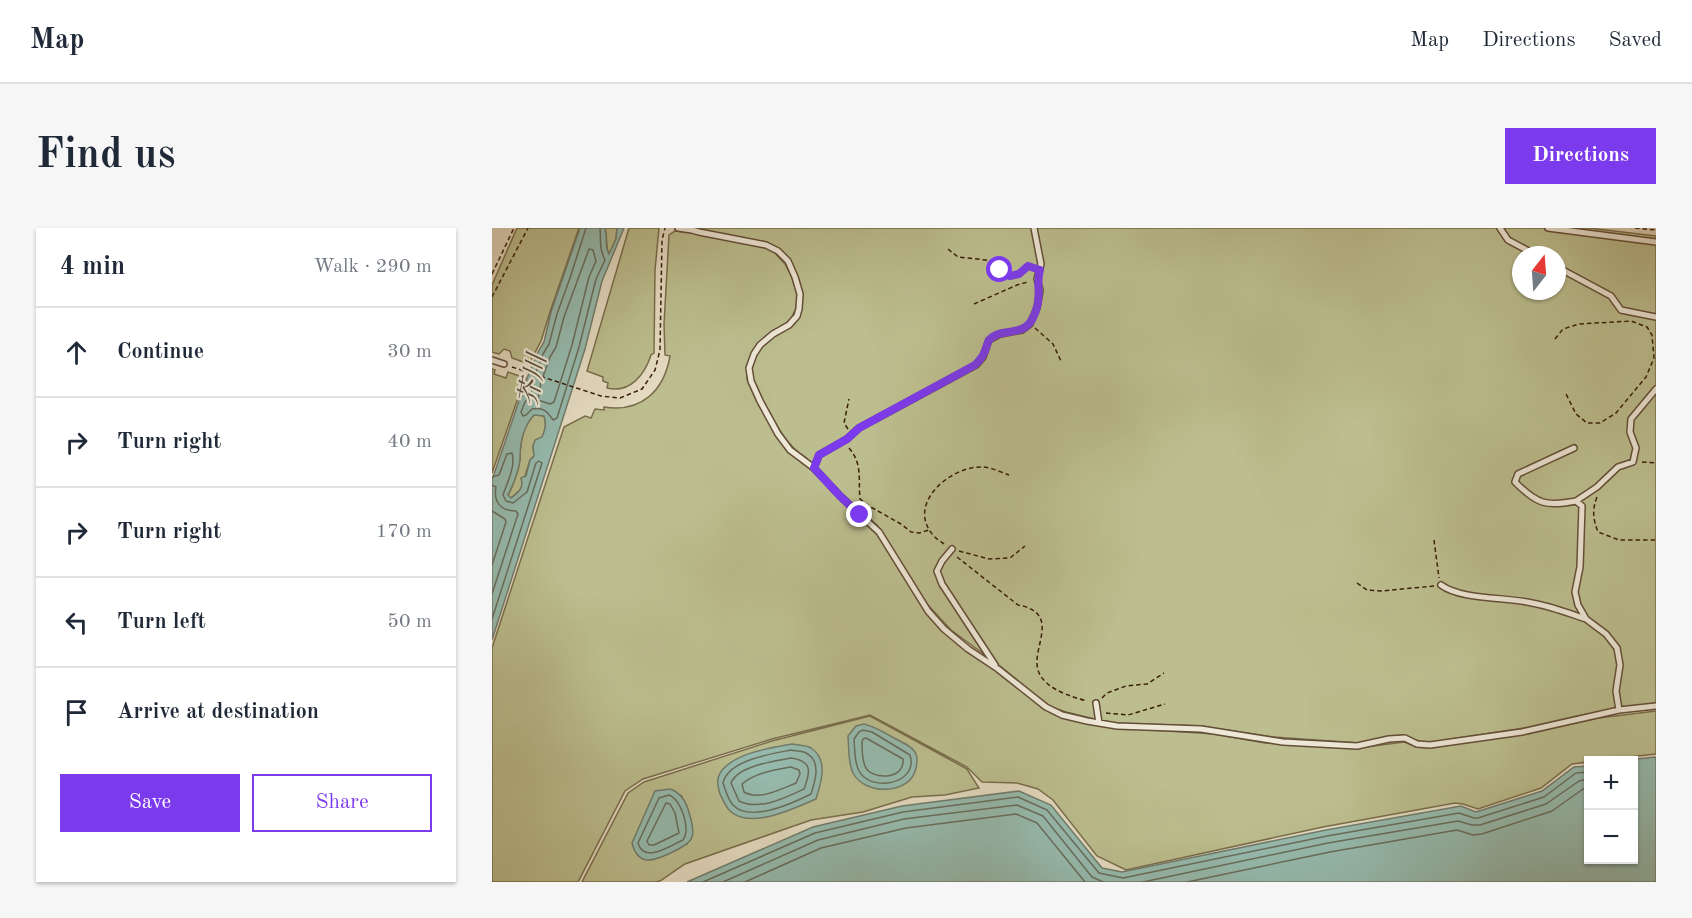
<!DOCTYPE html>
<meta charset="utf-8">
<style>
body{margin:0;font-family:"Old Standard TT","Noto Serif JP",serif;background:#f6f6f7;color:#1f2937}
.controls{position:absolute;right:18px;bottom:18px;display:grid;overflow:hidden;border-radius:0px;box-shadow:0 2px 4px #0004}
.controls button{width:54px;height:54px;display:grid;place-items:center;padding:0;border:0;border-bottom:2px solid #e0e1e3;background:#fff;color:#1f2937;font:30px sans-serif}
.compass{position:absolute;left:1020px;top:18px;width:54px;height:54px;border-radius:50%;background:#fff;box-shadow:0 2px 4px #0004;rotate:17deg}
.stop{position:absolute;width:18px;height:18px;margin:-14px;border:4px solid #7c3aed;border-radius:50%;background:#fff}
.stop.end{background:#7c3aed;border-color:#fff;box-shadow:0 2px 6px #0008}
.list{margin:0;padding:0;list-style:none}
h2{display:flex;justify-content:space-between;align-items:center;height:78px;margin:0;padding:0 24px;font-size:26px}
h2 small{font-size:20px;font-weight:400;color:#747a83}
.list li{display:grid;grid-template-columns:39px 1fr auto;gap:18px;align-items:center;box-sizing:border-box;height:90px;padding:0 24px;border-top:2px solid #e0e1e3}
.list b{display:block;font-size:22px;white-space:nowrap}
.list em{font-size:20px;font-style:normal;color:#747a83}
.actions{display:flex;gap:12px;padding:18px 24px}
.actions a{flex:1;padding:14px 0;border:2px solid #7c3aed;border-radius:0px;text-align:center;font-size:21px;color:#7c3aed}
.actions .main{background:#7c3aed;color:#fff}
.icon{flex:none;width:33px;height:33px;fill:none;stroke:currentColor;stroke-width:2;stroke-linecap:round;stroke-linejoin:round}
.map{position:relative;flex:none;width:1164px;height:654px;overflow:hidden;border-radius:0px}
header{display:flex;align-items:center;gap:36px;box-sizing:border-box;height:84px;padding:0 30px;background:#fff;border-bottom:2px solid #e0e1e3}
header strong{font-size:28px}
nav{display:flex;gap:33px;margin-inline-start:auto;font-size:21px}
.intro{display:flex;align-items:center;justify-content:space-between;box-sizing:border-box;height:144px;padding:0 36px}
h1{margin:0;font-size:42px}
.button{padding:15px 27px;border-radius:0px;background:#7c3aed;color:#fff;font-size:21px;font-weight:700}
main{display:flex;gap:36px;padding:0 36px}
aside{flex:1;background:#fff;border-radius:0px;box-shadow:0 2px 4px #0004}
.map>svg:first-child{display:block}
.green{fill:#bcbe8f;stroke:#7a6e4c;stroke-width:1.5;fill-rule:evenodd}
.water{fill:#96bcb0;stroke:#717d6d;stroke-width:1.5;fill-rule:evenodd}
.lines{fill:none;stroke-linecap:round;stroke-linejoin:round}
.shore{stroke:#686d5c;stroke-width:1.5}
.lane-casing{stroke:#644e38;stroke-width:8}
.path{stroke:#391e09;stroke-width:1.5;stroke-dasharray:4.5 3;stroke-linecap:butt}
.lane{stroke:#eee8d8;stroke-width:5}
.route{stroke:#7c3aed;stroke-width:8}
.labels{text-anchor:middle;stroke-width:4.5;stroke-linejoin:round;paint-order:stroke}
.water-label{font-size:26px;font-style:italic;fill:#554d3b;stroke:#eee8d8}
</style>
<header>
<strong>Map</strong>
<nav><a>Map</a><a>Directions</a><a>Saved</a></nav>
</header>
<div class="intro"><h1>Find us</h1><a class="button">Directions</a></div>
<main>
<aside>
<h2>4 min<small>Walk · 290 m</small></h2>
<ul class="list">
<li><svg class="icon" aria-label="ahead" viewBox="0 0 24 24"><path d="M12 20V5M6 11l6-6 6 6"/></svg><div><b>Continue</b></div><em>30 m</em></li>
<li><svg class="icon" aria-label="right" viewBox="0 0 24 24"><path d="M7 20v-9h11M14 6l5 5-5 5"/></svg><div><b>Turn right</b></div><em>40 m</em></li>
<li><svg class="icon" aria-label="right" viewBox="0 0 24 24"><path d="M7 20v-9h11M14 6l5 5-5 5"/></svg><div><b>Turn right</b></div><em>170 m</em></li>
<li><svg class="icon" aria-label="left" viewBox="0 0 24 24"><path d="M17 20v-9H6M10 6l-5 5 5 5"/></svg><div><b>Turn left</b></div><em>50 m</em></li>
<li><svg class="icon" aria-label="arrive" viewBox="0 0 24 24"><path d="M6 21V4h12l-3 4 3 4H6"/></svg><div><b>Arrive at destination</b></div></li>
</ul>
<div class="actions"><a class="main">Save</a><a>Share</a></div>
</aside>
<div class="map">
<svg width="1164" height="654" viewBox="0 0 1164 654">
<rect width="100%" height="100%" fill="#e5dcc3"/>
<filter id="stains"><feTurbulence type="fractalNoise" baseFrequency=".00333" numOctaves="4"/><feColorMatrix values="0 0 0 0 .2 0 0 0 0 .09 0 0 0 0 .02 0 0 0 .5 -.17"/></filter>
<radialGradient id="worn" r=".72"><stop offset=".6" stop-color="#630" stop-opacity="0"/><stop offset="1" stop-color="#630" stop-opacity=".3"/></radialGradient>
<path class="green" d="M25 0H87L58 84 49 113 37 136 20 130 18 123 12 121 7 126 0 124V57Z
M113 0H125L124 11 117 27C113 17 116 10 113 0Z
M137 0H167L163 42 162 125 159 127C153 146 138 166 115 160L116 155 111 153V149L95 143Z
M198 0H1097L1164 8V475L1085 488 1032 500 933 515 909 507 867 515 782 509 709 498 618 495 574 484 557 478 508 438 459 402 435 376 385 297 365 280 313 229C293 216 285 197 273 177 269 169 263 160 261 151 258 140 261 130 268 120L309 84 310 74 309 64 289 22 275 15ZM1029 27H1065V63H1029Z
M183 3 218 7 275 20 282 24 293 36 300 49 306 68 304 80 298 93 270 112 262 122 255 137V151L286 209 358 281 384 304 445 397 463 414 505 443 561 486 583 492 629 500 722 506 773 515 866 520 912 514 924 519 939 520 970 514 1023 508 1106 490 1164 483V526L1110 532H1096V534L1080 536 1049 560 986 581 971 576 963 575 831 599 634 642 605 628 561 572 546 561 525 555 490 554 475 539 378 487 280 511 151 551 133 563 86 654H0V420L72 199 93 188 99 190 103 181 112 182V179C149 185 172 163 178 128L173 127 172 96 177 7Z
M0 141 3 142 2 146 14 150 16 144 33 150 32 163 26 170 0 245Z
M42 186 52 188C55 196 53 202 51 209L43 213 41 218 42 228 38 232 29 261 19 270 16 268C21 257 27 243 28 231 28 220 29 209 34 198 36 194 40 190 42 186Z
M378 488 475 541 487 560 453 567 420 569 371 584 319 592 193 636 168 653 164 654H90L136 565 152 554 280 513ZM189 567C196 581 206 602 195 616Z"/>
<path class="water" d="M88 0H113C116 10 112 17 117 26L124 11 125 0H132L110 53 93 121 0 412V252L28 170 33 165 35 150 46 124 52 114 59 84ZM42 187 52 188C55 196 53 202 50 209L43 212 41 218 42 228 38 232 34 248 29 250C32 260 27 264 19 270L16 267C21 257 27 243 28 231 28 220 29 209 34 199 36 194 39 190 42 187Z
M372 496C383 499 392 504 402 510 409 514 421 518 424 526 426 530 425 535 424 540 419 567 373 568 361 545 356 535 357 519 356 508L364 498Z
M300 516C305 517 314 517 319 520 337 532 329 555 324 571 303 580 257 603 237 582 233 577 231 572 228 566 225 556 224 549 231 541 247 524 279 520 300 516Z
M1164 529V654H195L321 599 410 578 527 563 559 577 610 640 630 644 834 602 969 578 984 584 1050 563 1082 539 1096 538V632H1142V532H1135Z
M178 561C188 564 193 572 196 581 198 589 203 601 200 609 198 618 164 633 155 632 146 631 142 623 140 615L163 563Z"/>
<g class="lines">
<path class="shore" d="M94 0 78 50 65 86 57 116 51 126 41 152 39 167 33 174 29 184 31 188 34 187 40 181C51 179 55 183 61 192L65 190 87 119 104 51 113 32C107 20 109 13 108 0
M97 21 101 22 104 33 97 49 80 117 62 174 58 176 46 172 49 154 58 129 64 119 72 89Z
M0 249 7 247 15 226 20 225C24 238 15 255 11 267L14 273 21 275 35 264 44 235 47 233 50 235 0 391
M0 257 4 259C1 274 9 283 24 283L26 286 0 366
M0 283 13 291 14 294 0 337
M371 502 380 504 418 527C427 556 379 565 367 543 362 534 363 521 362 511L367 504Z
M374 510 411 531C413 553 378 552 373 538 370 531 370 521 370 514L371 511Z
M299 522C303 523 310 523 314 525 330 533 323 554 319 566 301 575 258 595 241 577 236 572 234 563 231 555 236 532 279 526 299 522Z
M299 530C320 533 319 543 312 561 293 570 267 583 247 573L239 555C246 538 282 533 299 530Z
M299 539 307 542 308 546 304 555C289 561 267 573 252 564L250 556C263 545 282 542 299 539Z
M177 567C189 571 199 601 191 612 178 618 152 636 146 615L167 570Z
M174 575 178 576 183 585 187 605 162 617H157L155 613Z
M211 654 323 605 411 584 526 569 555 582 607 645 631 650 835 608 967 585 982 590H986L1052 569 1084 545 1096 544
M231 654 326 612 412 591 525 577 551 588 600 649 611 654
M253 654 329 620 414 600 524 586 545 595 593 654
M651 654 836 615 966 593 980 597H988L1054 576 1087 553 1096 551
M695 654 838 624 965 602 981 607 990 606 1060 583 1091 561 1096 560"/>
<g class="lane-casing">
<path id="lane" d="M186 0 200 2
M200 0V2L207 4 274 17 286 23 296 33 303 49 308 66 307 81 305 88 297 97 281 106 268 117 262 126 257 140 259 153 268 173 286 206 298 222 322 240 348 268 387 304 436 383 452 401 476 421 506 441 554 479 570 487 595 493 625 498 709 501 791 514 865 518 897 511 913 510 925 516 938 517 1030 504 1127 482 1164 478
M1008 0 1016 12 1044 27
M1056 0 1164 14
M1065 39 1119 68 1129 82 1164 89
M0 132 12 136
M1082 220 1026 246 1023 254C1045 276 1054 279 1084 273L1090 278 1088 339 1083 364 1086 377 1094 391 1114 406 1125 420 1128 437 1124 463 1127 482
M322 240 327 227 355 211 367 200 484 137 491 129 497 112 508 106 530 102 538 96 545 80 548 62 545 51 549 36 542 0
M1084 273 1105 259 1126 239 1141 234 1144 220 1138 204 1139 191 1164 161
M460 321 450 333 445 343 450 356 503 437
M949 357C969 372 1015 369 1040 375 1058 378 1076 385 1094 391
M604 475 607 495"/>
</g>
<path class="path" d="M1143 0 1164 2
M456 21 466 29 494 32 518 48 527 46 536 38 541 40
M0 46 22 0
M0 69 36 0
M482 76 525 57 536 54
M543 100 561 116 569 133
M1063 111 1071 101 1087 96 1139 93 1155 99 1160 107 1162 130 1154 149 1124 185 1108 195H1095L1084 186 1074 166
M20 139 109 168 128 170 150 161 163 142 168 122 170 12 173 0
M356 201 352 195 357 171
M357 220C371 236 366 252 368 271L377 278 409 296 419 304 427 305 437 302
M1150 234 1164 235
M1105 269C1100 282 1101 291 1106 304L1127 312H1164
M942 312 947 350
M452 316C449 313 444 311 441 307 414 276 458 238 490 239 498 239 509 244 517 247
M467 323 497 331 518 330 533 318
M465 329 526 377C570 385 539 420 546 442 551 460 579 469 595 473
M865 355 875 362 889 363 942 358
M610 470 615 465 634 458 655 456 672 445
M614 485 636 487 673 476"/>
<use href="#lane" class="lane"/>
</g>
<g class="lines">
<path class="route" d="M368 287 348 268 322 240 327 227 355 211 367 200 483 137C487 133 490 130 492 125 494 122 495 115 497 112 512 96 536 115 545 79 549 66 544 55 548 42L536 38 527 46 518 48 508 42"/>
</g>
<g class="labels">
<g class="water-label">
<text transform="translate(40 152) rotate(-79)" y="9">芥川</text>
</g>
</g>
<rect width="100%" height="100%" filter="url(#stains)"/>
<rect width="100%" height="100%" fill="url(#worn)"/>
</svg>
<div class="controls">
<button>+</button>
<button>−</button>
</div>
<svg class="compass" viewBox="-18 -18 36 36"><path d="M0-13l5 13h-10z" fill="#e53935"/><path d="M0 13l5-13h-10z" fill="#747a83"/></svg>
<div class="stop" style="left:508px;top:42px"></div>
<div class="stop end" style="left:368px;top:287px"></div>
</div>
</main>
